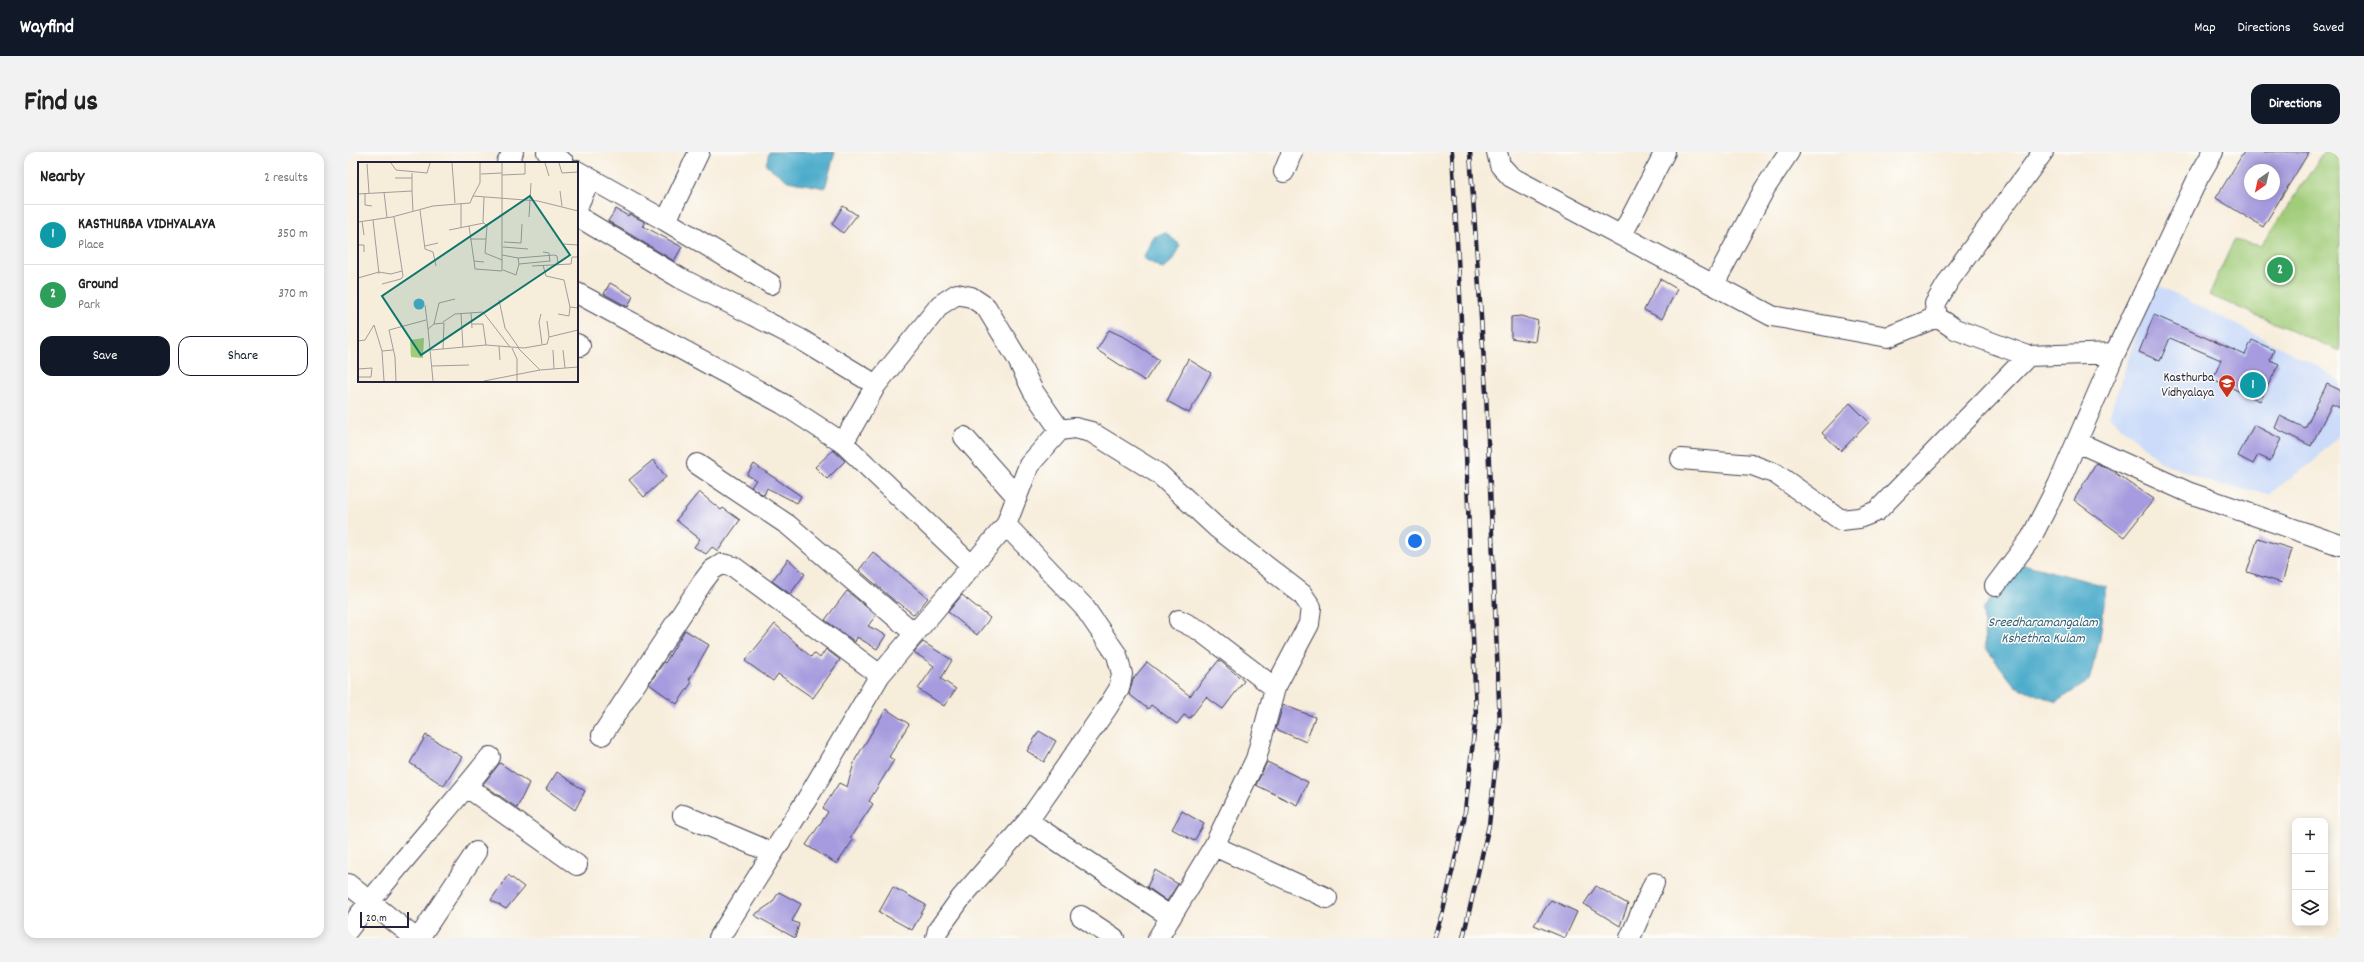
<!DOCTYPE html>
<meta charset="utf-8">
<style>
body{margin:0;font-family:Dekko,sans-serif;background:#f2f2f2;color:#222}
.controls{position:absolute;right:12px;bottom:12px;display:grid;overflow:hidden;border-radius:8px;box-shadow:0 2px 10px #0003}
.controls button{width:36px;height:36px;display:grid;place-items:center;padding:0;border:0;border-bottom:1px solid #e0e0e0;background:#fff;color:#222;font:20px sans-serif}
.compass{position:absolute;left:1896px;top:12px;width:36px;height:36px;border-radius:50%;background:#fff;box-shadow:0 2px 10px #0003;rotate:214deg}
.scale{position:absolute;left:12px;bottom:10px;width:49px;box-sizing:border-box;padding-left:4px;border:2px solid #22223b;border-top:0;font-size:11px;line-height:14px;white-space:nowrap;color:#22223b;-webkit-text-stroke:3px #fdfcf7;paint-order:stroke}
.you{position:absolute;left:1067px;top:389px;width:14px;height:14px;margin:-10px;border:3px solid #fff;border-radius:50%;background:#1a73e8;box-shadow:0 0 0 6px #1a73e833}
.badge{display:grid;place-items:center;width:26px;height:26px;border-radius:50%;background:#111827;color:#fff;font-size:13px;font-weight:700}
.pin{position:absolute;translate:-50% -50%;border:2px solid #fff;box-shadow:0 1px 4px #0006}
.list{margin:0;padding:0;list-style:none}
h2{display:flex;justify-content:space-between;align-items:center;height:52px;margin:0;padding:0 16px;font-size:17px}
h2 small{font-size:13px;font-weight:400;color:#767676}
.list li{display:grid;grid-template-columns:26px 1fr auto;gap:12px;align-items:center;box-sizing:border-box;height:60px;padding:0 16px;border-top:1px solid #e0e0e0}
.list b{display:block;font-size:15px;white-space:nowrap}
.list p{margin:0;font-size:13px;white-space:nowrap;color:#767676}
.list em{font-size:13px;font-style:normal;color:#767676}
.actions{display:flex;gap:8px;padding:12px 16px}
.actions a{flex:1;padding:9px 0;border:1px solid #111827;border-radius:12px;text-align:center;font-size:14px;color:#111827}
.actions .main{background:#111827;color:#fff}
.icon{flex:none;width:22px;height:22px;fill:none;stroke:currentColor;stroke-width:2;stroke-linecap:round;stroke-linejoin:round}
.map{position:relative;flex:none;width:1992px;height:786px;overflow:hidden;border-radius:12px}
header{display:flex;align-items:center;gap:24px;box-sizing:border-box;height:56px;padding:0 20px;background:#111827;color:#fff}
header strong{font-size:19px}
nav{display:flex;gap:22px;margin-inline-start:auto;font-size:14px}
.intro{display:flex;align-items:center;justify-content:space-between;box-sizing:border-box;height:96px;padding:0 24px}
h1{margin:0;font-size:28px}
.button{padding:10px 18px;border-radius:12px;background:#111827;color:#fff;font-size:14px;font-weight:700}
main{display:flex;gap:24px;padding:0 24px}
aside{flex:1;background:#fff;border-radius:12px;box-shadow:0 2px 10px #0003}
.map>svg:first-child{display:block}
.built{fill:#cbdbf9}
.park{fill:#a1cc79;stroke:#62775a}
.water{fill:#4cabcb;stroke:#376683}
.building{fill:#a69bde;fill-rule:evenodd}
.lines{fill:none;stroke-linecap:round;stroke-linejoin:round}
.minor-casing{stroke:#424053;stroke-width:22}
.minor{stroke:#fff;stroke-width:20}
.rail-casing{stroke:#22223b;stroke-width:4.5}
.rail{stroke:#fdfcf7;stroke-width:3;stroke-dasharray:9;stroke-linecap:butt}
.labels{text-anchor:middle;stroke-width:3;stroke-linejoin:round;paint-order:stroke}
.poi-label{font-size:13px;fill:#22223b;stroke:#fdfcf7;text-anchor:end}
.water-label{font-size:14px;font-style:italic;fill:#35607c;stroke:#fdfcf7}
.inset-road{fill:none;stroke:#a29c9b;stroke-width:1}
.view{fill:#0f766e;fill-opacity:0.15;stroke:#0f766e;stroke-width:2}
.inset-edge{fill:none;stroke:#22223b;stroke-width:2}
</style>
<header>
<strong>Wayfind</strong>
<nav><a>Map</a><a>Directions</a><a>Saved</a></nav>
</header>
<div class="intro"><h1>Find us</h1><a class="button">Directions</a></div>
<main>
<aside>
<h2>Nearby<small>2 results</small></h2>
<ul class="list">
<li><span class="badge" style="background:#0f9aa8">1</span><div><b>KASTHURBA VIDHYALAYA</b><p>Place</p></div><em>350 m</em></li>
<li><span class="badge" style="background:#2e9e5b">2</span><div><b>Ground</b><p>Park</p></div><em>370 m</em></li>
</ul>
<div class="actions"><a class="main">Save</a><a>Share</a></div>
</aside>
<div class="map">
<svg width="1992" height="786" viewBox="0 0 1992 786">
<rect width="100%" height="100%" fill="#fdfcf7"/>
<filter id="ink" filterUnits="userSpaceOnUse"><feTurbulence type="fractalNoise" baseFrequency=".025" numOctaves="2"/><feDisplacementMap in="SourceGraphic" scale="8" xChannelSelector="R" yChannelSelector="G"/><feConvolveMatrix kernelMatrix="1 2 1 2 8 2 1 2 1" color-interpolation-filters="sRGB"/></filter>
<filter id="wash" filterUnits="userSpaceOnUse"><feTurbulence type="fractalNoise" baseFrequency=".012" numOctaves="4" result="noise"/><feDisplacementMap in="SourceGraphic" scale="16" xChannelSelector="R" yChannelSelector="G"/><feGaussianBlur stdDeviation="0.9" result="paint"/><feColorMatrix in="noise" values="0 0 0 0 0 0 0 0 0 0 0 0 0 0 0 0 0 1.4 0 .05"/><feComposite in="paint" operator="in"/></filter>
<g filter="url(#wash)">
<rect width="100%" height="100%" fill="#f7eddb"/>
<path class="built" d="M1806 131 1971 215 1992 229V282L1966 309 1921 342 1867 332 1813 310 1761 264Z"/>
<path class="park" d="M1976 0H1992V199L1861 143 1886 88 1913 94Z"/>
<path class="water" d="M421 0H487L477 36 440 29 418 13Z
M817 80 832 93 824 109 815 117 795 106 806 85Z
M1671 411 1758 434 1752 487 1741 529 1708 550 1667 534 1637 495 1635 457Z"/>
<g id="blocks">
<path class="building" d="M1896 0H1961L1915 75 1868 46ZM1902 18H1926V42H1902Z
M495 54 509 63 495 81 484 72Z
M268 57 280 64 281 62 297 70 295 74 334 95 326 109 260 69Z
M1312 127 1329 137 1314 167 1296 158Z
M262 131 285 144 280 155 256 142Z
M1806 163 1897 203 1904 188 1926 198 1922 208 1931 212 1912 249 1865 227 1873 208 1822 186 1812 209 1791 200Z
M1173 164 1190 169 1187 190 1163 186V165Z
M761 178 780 187 811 208 797 229 749 198Z
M840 207 863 221 841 261 819 249Z
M1979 232 1992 238V256L1984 252 1963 294 1927 276 1932 264 1957 276Z
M1502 251 1521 270 1493 299 1474 281Z
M1906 273 1933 287 1922 309 1910 303 1905 312 1890 304Z
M485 298 497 309 479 327 467 315Z
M305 308 318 325 296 345 281 328Z
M1748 311 1761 317 1806 347 1776 385 1726 348Z
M406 312 453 344 449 351 419 336 416 343 403 335 408 328 399 323Z
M351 340 373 358 375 356 392 368 370 399 364 395 358 402 346 395 352 387 328 368Z
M1910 386 1944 397 1934 431 1899 420Z
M525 400 580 446 566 463 550 450 549 451 511 418Z
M440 407 457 422 442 442 424 429Z
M499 439 528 463 520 474 538 483 529 497 509 485 507 490 477 468Z
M614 443 642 466 629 483 600 460Z
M427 472 463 505 466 501 472 506 478 497 492 508 465 546 430 522 425 529 397 509Z
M337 478 361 493 341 528 344 530 329 552 301 532 316 510 317 511Z
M575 490 604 508 593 527 608 537 596 554 570 537 586 514 566 500Z
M871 508 896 529 875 557 858 545 842 566 836 563 829 572 803 553 800 557 781 542 785 527 799 510 842 544Z
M935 553 967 565 958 590 928 577Z
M538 557 561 572 541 605 546 608 521 649 525 652 502 686 505 688 489 712 458 693 480 660 475 656 491 631 499 635 507 608Z
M691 579 708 589 696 610 679 599Z
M78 583 114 605 96 634 62 611Z
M919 610 960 630 949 653 908 633Z
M152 611 181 631 169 656 135 632Z
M209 620 237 639 227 658 198 637Z
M834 659 856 672 846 689 824 677Z
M807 718 830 732 819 749 799 735Z
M160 723 176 735 158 757 143 748Z
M1248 734 1280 752 1272 774 1236 752Z
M545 735 578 753 564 778 531 760Z
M431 740 453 752 444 769 451 772 447 786 406 763 424 751Z
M1203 748 1229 760 1217 786 1186 773Z"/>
</g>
</g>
<g filter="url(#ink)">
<use href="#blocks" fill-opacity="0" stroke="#424053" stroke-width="1"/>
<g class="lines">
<g class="minor-casing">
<path id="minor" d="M199 0 216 11
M1149 0 1152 13 1163 25 1424 164 1540 185 1589 165
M159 11 165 0
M229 19 318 69 423 132
M936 20 944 0
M229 55 242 27
M229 64 332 126 452 187 528 233
M318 69 351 0
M1274 83 1317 0
M1366 132 1417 36 1441 0
M229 141 435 252 495 291
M229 192 232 194
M1680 204 1607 177 1589 165 1587 152 1602 127 1695 0
M616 285 669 345
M1729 290 1842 341 1992 393
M1333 307 1404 313 1428 322 1493 368 1511 366 1529 359 1680 204 1767 201 1850 26 1865 0
M349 312 440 373 566 481
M658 373 681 313 712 278 727 276 743 280 811 322 868 375 954 442 963 455 961 472 927 536 851 478 831 468
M624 414 495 291 528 233 592 153 609 142 623 145 638 155 669 206 685 239 712 278
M1647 434 1683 386 1710 333 1767 201
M254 583 354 431 364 418 374 412 386 415 532 523
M119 635 229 713
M335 663 425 701
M680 669 823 765
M866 694 979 746
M0 732 67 786
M733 764 766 786
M0 778C44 718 96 664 142 605
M71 786 128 700
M371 786 459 647 532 523 658 373 736 455 769 503 774 522 771 537 759 556 680 669 613 746 590 778 588 786
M810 786 866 694 908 607 927 536
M1282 786 1306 731"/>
</g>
<use href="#minor" class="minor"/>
<g class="rail-casing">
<path id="rail" d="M1086 786 1095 759 1116 668 1128 563 1112 143 1104 0
M1115 786 1141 673 1152 573 1138 240 1122 0"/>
</g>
<use href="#rail" class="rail"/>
</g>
</g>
<defs>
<g id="school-pin" transform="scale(0.9)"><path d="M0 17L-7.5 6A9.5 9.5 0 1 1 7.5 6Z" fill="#c8321e" stroke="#fdfcf7"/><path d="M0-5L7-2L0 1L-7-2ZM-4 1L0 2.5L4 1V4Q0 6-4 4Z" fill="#fff"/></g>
</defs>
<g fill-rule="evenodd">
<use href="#school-pin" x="1879" y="231"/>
</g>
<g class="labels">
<g class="poi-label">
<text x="1866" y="229">Kasthurba<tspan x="1866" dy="15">Vidhyalaya</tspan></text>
</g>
<g class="water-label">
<text x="1695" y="474">Sreedharamangalam<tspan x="1695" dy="16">Kshethra Kulam</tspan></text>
</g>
</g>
<g transform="translate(10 10)">
<rect width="220" height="220" fill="#f7eddb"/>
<path d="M66 176 65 196 53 195 52 178Z" fill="#a1cc79"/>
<path d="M55.5 142a5.5 5.5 0 1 1 11 0a5.5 5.5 0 1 1-11 0Z" fill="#4cabcb"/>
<path class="inset-road" d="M33 1 38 8 69 11 72 1M94 1 97 41M187 1 191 14M201 1 204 11 220 10M9 2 11 31M123 12 144 11M144 13 167 12V1M37 16H54V11M54 16V29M202 29 204 44M26 30 29 56M7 31V43L14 44M0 32 54 29 55 50M115 34 122 21V1M126 35 125 60 129 64 127 91 144 98V1M103 41V65M62 48 67 87 75 90 78 104M171 55 173 21M15 58 21 112M4 59 6 73M0 60 34 55 75 44 112 41 115 34 180 39 220 49M111 64 116 99M91 68 126 61M112 77H128M146 80 163 81 164 62M205 82 220 83M0 83H6V90M67 84 80 81M145 85 170 87M185 90 191 91 192 100M144 93 160 96 161 102 158 113 145 108M160 96 196 93 199 94 200 103M126 100 116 99 117 107 144 109V98M161 102 192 99M185 103 188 114 206 118 212 145 220 146M174 104 213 102 214 95H220M0 116 21 110 33 112 44 109M24 122 43 117 45 114 36 55M141 138 147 166 161 186M67 143 70 167M113 151 114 166M103 152 105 185M183 152 181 160 184 182M200 152 211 154 212 145M189 159 191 175M85 160 97 152 125 150 152 185M76 162 86 161 85 187M114 162H125L128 183M0 179 7 178 16 163 24 189M141 184 142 198M154 186 159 197V219M160 186 182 208M73 188 128 183 166 186 189 182 191 175 220 168M195 188 196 207M205 188 207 206M74 204 111 203M0 207 14 206 13 215H0M26 219 24 189 35 188M38 219 37 195 31 168 68 158M75 219 70 167 76 162 81 141 97 137M126 219 182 208 220 205"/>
<path class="view" d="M172 34 212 93 63 193 24 134Z"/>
<rect width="220" height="220" class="inset-edge"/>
</g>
</svg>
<div class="controls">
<button>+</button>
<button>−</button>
<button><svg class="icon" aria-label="layers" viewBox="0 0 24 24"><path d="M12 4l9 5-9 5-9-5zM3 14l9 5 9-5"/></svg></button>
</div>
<svg class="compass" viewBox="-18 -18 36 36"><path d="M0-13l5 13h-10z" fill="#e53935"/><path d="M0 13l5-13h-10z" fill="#767676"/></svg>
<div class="scale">20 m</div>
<div class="you"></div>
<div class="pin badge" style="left:1905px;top:233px;background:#0f9aa8">1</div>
<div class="pin badge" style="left:1932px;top:118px;background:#2e9e5b">2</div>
</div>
</main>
